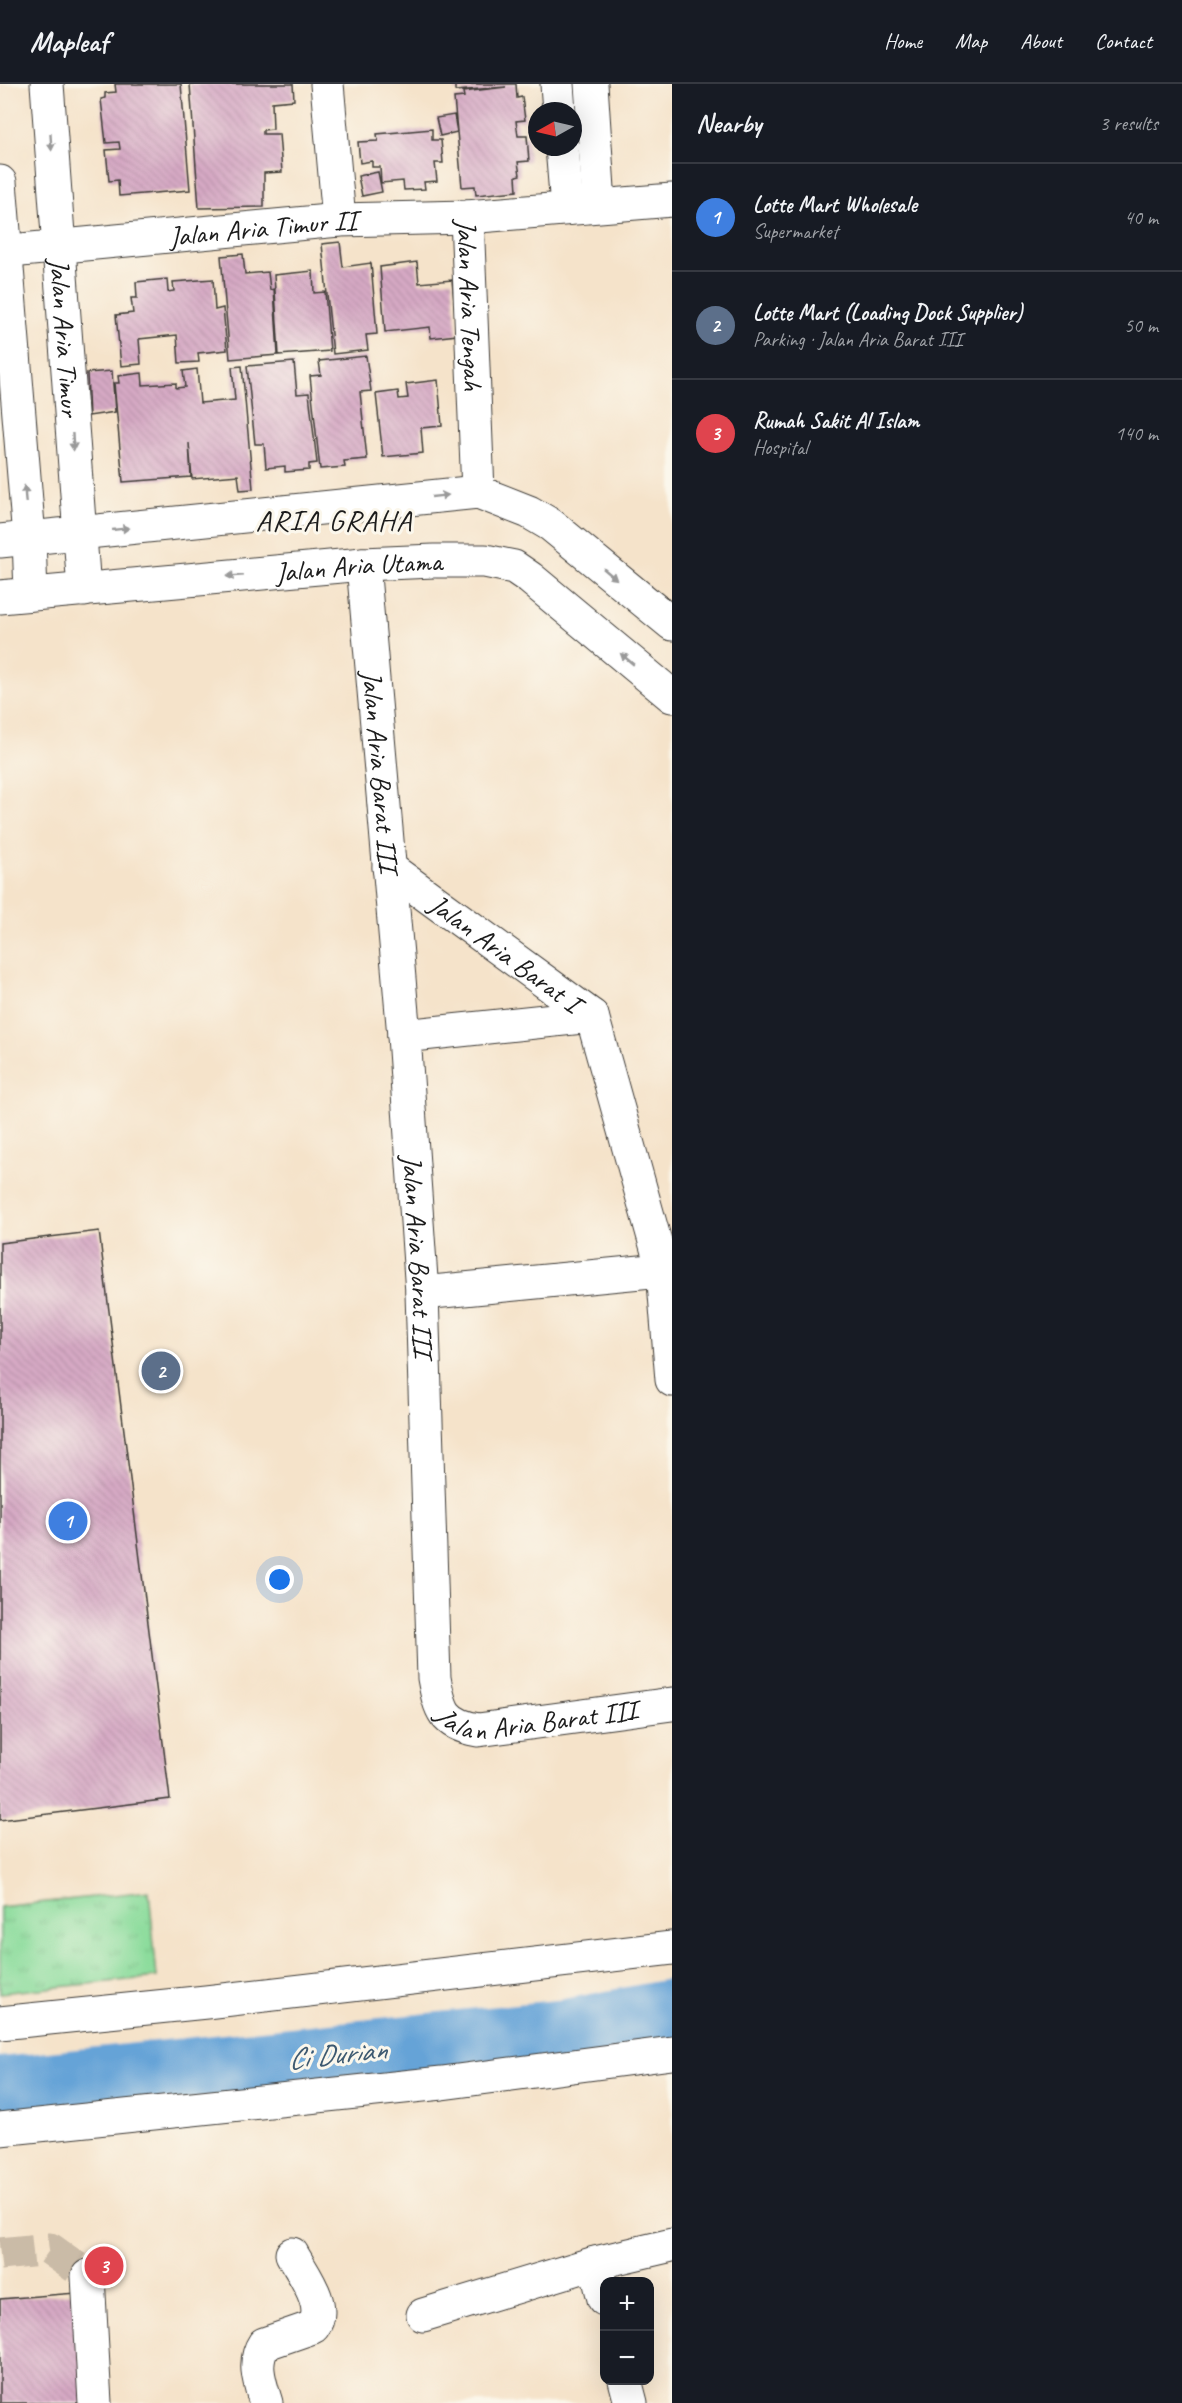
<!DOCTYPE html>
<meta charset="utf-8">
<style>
body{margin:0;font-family:Caveat,sans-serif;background:#242831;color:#f1f3f6}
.controls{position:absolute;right:18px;bottom:18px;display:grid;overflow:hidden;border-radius:12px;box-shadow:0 6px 24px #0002}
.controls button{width:54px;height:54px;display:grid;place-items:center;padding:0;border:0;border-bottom:2px solid #363941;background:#171b24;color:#f1f3f6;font:30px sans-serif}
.compass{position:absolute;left:528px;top:18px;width:54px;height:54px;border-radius:50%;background:#171b24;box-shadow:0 6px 24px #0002;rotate:262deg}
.you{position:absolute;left:280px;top:1496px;width:21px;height:21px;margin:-15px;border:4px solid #fff;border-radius:50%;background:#1a73e8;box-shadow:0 0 0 9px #1a73e833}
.badge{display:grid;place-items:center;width:39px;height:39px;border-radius:50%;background:#db2777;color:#fff;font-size:20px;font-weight:700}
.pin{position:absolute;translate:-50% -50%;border:3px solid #fff;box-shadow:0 2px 6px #0006}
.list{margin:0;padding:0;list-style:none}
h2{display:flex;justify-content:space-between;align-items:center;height:78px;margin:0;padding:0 24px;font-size:26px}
h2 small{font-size:20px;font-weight:400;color:#9ea1a6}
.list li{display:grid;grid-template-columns:39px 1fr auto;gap:18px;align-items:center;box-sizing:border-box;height:108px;padding:0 24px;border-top:2px solid #363941}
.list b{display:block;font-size:22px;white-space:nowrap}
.list p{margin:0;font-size:20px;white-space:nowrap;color:#9ea1a6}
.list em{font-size:20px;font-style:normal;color:#9ea1a6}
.map{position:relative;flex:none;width:672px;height:2319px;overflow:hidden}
header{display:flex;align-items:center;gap:36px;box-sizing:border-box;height:84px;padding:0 30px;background:#171b24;border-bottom:2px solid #363941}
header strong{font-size:28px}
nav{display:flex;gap:33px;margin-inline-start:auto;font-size:21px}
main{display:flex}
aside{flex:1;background:#171b24}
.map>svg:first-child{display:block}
.grass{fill:url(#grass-tufts);stroke:#547c5c;stroke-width:1.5}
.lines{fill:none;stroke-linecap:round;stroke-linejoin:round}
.river{stroke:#65a3d7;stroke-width:62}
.building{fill:url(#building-back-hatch)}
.minor-tunnel{stroke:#cabba7;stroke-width:33;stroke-dasharray:33 16;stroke-linecap:butt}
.minor-casing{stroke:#3d3a36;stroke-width:35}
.minor{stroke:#fff;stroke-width:33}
.oneway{fill:#999}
.labels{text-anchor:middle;stroke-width:6;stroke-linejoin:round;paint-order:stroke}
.street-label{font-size:28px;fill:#1c1c1c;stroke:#fbf7ec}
.neighbourhood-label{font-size:30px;letter-spacing:1.5px;fill:#1c1c1c;stroke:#fbf7ec}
.water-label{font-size:30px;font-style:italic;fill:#3d5970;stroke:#fbf7ec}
</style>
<header>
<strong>Mapleaf</strong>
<nav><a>Home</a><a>Map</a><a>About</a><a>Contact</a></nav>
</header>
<main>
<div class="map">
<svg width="672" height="2319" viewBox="0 0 672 2319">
<defs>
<pattern id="grass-tufts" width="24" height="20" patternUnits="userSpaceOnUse" patternTransform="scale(1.5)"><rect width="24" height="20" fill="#8cdc9c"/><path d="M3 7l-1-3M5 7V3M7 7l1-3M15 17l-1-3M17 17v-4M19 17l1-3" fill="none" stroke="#78bc86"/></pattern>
<pattern id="building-back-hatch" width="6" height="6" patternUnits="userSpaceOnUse" patternTransform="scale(1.5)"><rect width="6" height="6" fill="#d6a9c4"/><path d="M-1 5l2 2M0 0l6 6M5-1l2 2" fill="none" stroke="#b791a8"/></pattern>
</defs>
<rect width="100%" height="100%" fill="#fbf7ec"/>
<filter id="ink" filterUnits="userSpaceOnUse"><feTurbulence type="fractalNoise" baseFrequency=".0167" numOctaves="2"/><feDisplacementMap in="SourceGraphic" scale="12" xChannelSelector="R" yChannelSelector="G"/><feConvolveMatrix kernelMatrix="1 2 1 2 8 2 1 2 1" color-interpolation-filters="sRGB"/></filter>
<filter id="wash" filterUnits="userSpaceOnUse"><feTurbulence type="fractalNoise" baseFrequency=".008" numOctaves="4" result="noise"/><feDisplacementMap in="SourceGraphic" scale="24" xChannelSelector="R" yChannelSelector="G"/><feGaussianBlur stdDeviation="1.35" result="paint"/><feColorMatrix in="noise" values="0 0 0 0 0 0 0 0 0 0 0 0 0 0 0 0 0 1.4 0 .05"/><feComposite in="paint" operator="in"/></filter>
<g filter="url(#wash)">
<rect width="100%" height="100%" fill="#f5e3ca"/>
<path class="grass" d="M149 1807 157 1893 0 1909V1823Z"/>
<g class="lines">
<path class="river" d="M0 2004 567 1946 672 1926"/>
</g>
<g id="blocks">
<path class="building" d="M115 0H181L190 106 119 112 118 96 109 97 106 66 120 65 119 58 106 59 101 15 105 14V9L116 8Z
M190 0H293L294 16 272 18 273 45 263 46V50H279L282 88 264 89V123L199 124Z
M455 0H516L517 14 522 13 525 36 516 37 518 52H527L529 77 518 78 520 91 516 92 517 107 476 111 475 102 462 103 454 14 464 13 463 8 506 3 455 7Z
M454 31 457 48 440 52 436 34Z
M432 45V56H441L443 79H435L437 97 424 98 425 105 404 106 403 97 381 99 380 83H372V77L360 79 358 58 378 57 377 50Z
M378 88 382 108 362 112 358 92Z
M340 158 343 183 371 179 377 250 366 251 368 266 333 270 322 160Z
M243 170 245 190 268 188 270 206 274 205 278 271 230 275 221 172Z
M417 178 419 199 452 196 457 251 431 254 430 243 385 248 380 183Z
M313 187 314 209 325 208 330 267 279 271 274 191Z
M167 195 168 208 174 207 173 198 213 195 215 226 223 224 227 266 198 269 199 278 179 279 177 251 139 255 141 280 121 282 116 231 133 229 131 214H137L136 198Z
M366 272 371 307 360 308 367 375 344 377 345 383 320 385 310 292 321 291 319 277Z
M294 278 297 310 309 309 317 379 309 380V386L285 388V382L266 384 264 360H255L247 282Z
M242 282 253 405 240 406 238 391 192 395 189 359 191 393 123 398 114 299H119L118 292 142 289 143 301 176 299V304L185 303 183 287 197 285 200 319 235 316 232 283Z
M112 287 115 328 89 332 87 289Z
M438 296 442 342 421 344 423 369 383 373 376 310 398 307 399 315 408 314 406 300Z
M99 1147 170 1715 0 1736V1159Z
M76 2209 85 2319H0V2215Z"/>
</g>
</g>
<g filter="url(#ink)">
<use href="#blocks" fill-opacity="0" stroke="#3d3a36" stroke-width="1.5"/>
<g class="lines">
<path class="minor-tunnel" d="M0 2170 50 2165 88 2192"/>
<g class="minor-casing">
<g id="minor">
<path id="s1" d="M47 0 84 506"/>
<path d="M327 0 339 136"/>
<path d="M557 0 559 27"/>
<path d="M591 0 599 120"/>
<path d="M562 63 567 123"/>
<path d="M0 98 29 454 31 510"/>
<path id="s2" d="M467 133 478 408"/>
<path id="s3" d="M0 168 339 136 467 133 672 116"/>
<path d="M0 457 478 408 529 428 551 441 672 540"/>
<path id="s4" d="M363 480 404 952 422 1209 434 1594C440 1626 443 1640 478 1646L672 1620"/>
<path id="s5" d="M0 513 363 480 434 477H485L514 483 530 494 672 612"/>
<path id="s6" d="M389 784 592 932 663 1186 672 1296"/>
<path d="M404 952 592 932"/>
<path d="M422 1209 672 1185"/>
<path d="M0 1939 206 1918 672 1864"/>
<path d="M0 2045 442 1999 672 1969"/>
<path d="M595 2179 604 2215"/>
<path d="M88 2192 95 2319"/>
<path d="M423 2231 595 2179 672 2161"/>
<path d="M625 2296 631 2319"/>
<path d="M266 2319C260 2299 252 2278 264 2260L313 2243C329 2222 302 2189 292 2170"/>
</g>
</g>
<use href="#minor" class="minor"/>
</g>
<defs><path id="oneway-solid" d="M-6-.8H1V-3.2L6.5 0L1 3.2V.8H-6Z" transform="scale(1.5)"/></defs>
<g class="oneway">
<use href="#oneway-solid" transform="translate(51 58) rotate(86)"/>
<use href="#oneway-solid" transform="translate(73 358) rotate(86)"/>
<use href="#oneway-solid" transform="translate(25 410) rotate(-95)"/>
<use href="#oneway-solid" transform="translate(440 412) rotate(-6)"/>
<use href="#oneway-solid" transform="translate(121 445) rotate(-6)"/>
<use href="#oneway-solid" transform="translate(610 490) rotate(40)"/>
<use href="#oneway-solid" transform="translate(235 492) rotate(175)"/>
<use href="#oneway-solid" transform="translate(627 575) rotate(-140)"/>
</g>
</g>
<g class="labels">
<g class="street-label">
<text dy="10" stroke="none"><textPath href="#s3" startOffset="264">Jalan Aria Timur II</textPath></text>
<text dy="10" stroke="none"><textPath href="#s2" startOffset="88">Jalan Aria Tengah</textPath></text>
<text dy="10" stroke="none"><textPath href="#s1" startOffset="254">Jalan Aria Timur</textPath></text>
<text dy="10" stroke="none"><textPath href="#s5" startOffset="360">Jalan Aria Utama</textPath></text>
<text dy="10" stroke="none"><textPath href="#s4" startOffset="208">Jalan Aria Barat III</textPath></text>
<text dy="10" stroke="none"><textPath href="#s6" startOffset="144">Jalan Aria Barat I</textPath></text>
<text dy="10" stroke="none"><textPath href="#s4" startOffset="694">Jalan Aria Barat III</textPath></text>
<text dy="10" stroke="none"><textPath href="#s4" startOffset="1251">Jalan Aria Barat III</textPath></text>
</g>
<g class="neighbourhood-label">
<text x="334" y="446">ARIA GRAHA</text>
</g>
<g class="water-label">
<text transform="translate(337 1970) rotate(-6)" y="10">Ci Durian</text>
</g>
</g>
</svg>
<div class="controls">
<button>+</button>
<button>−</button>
</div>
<svg class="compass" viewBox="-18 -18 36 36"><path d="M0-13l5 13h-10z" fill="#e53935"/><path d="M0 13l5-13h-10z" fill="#9ea1a6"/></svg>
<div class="you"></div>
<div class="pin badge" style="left:68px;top:1437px;background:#3f7fe0">1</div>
<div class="pin badge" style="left:161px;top:1287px;background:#5c6f8a">2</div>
<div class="pin badge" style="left:104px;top:2182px;background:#e0444e">3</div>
</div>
<aside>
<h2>Nearby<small>3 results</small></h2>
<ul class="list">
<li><span class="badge" style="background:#3f7fe0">1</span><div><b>Lotte Mart Wholesale</b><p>Supermarket</p></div><em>40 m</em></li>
<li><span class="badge" style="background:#5c6f8a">2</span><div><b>Lotte Mart (Loading Dock Supplier)</b><p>Parking · Jalan Aria Barat III</p></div><em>50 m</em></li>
<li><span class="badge" style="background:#e0444e">3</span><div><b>Rumah Sakit Al Islam</b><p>Hospital</p></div><em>140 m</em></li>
</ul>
</aside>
</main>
